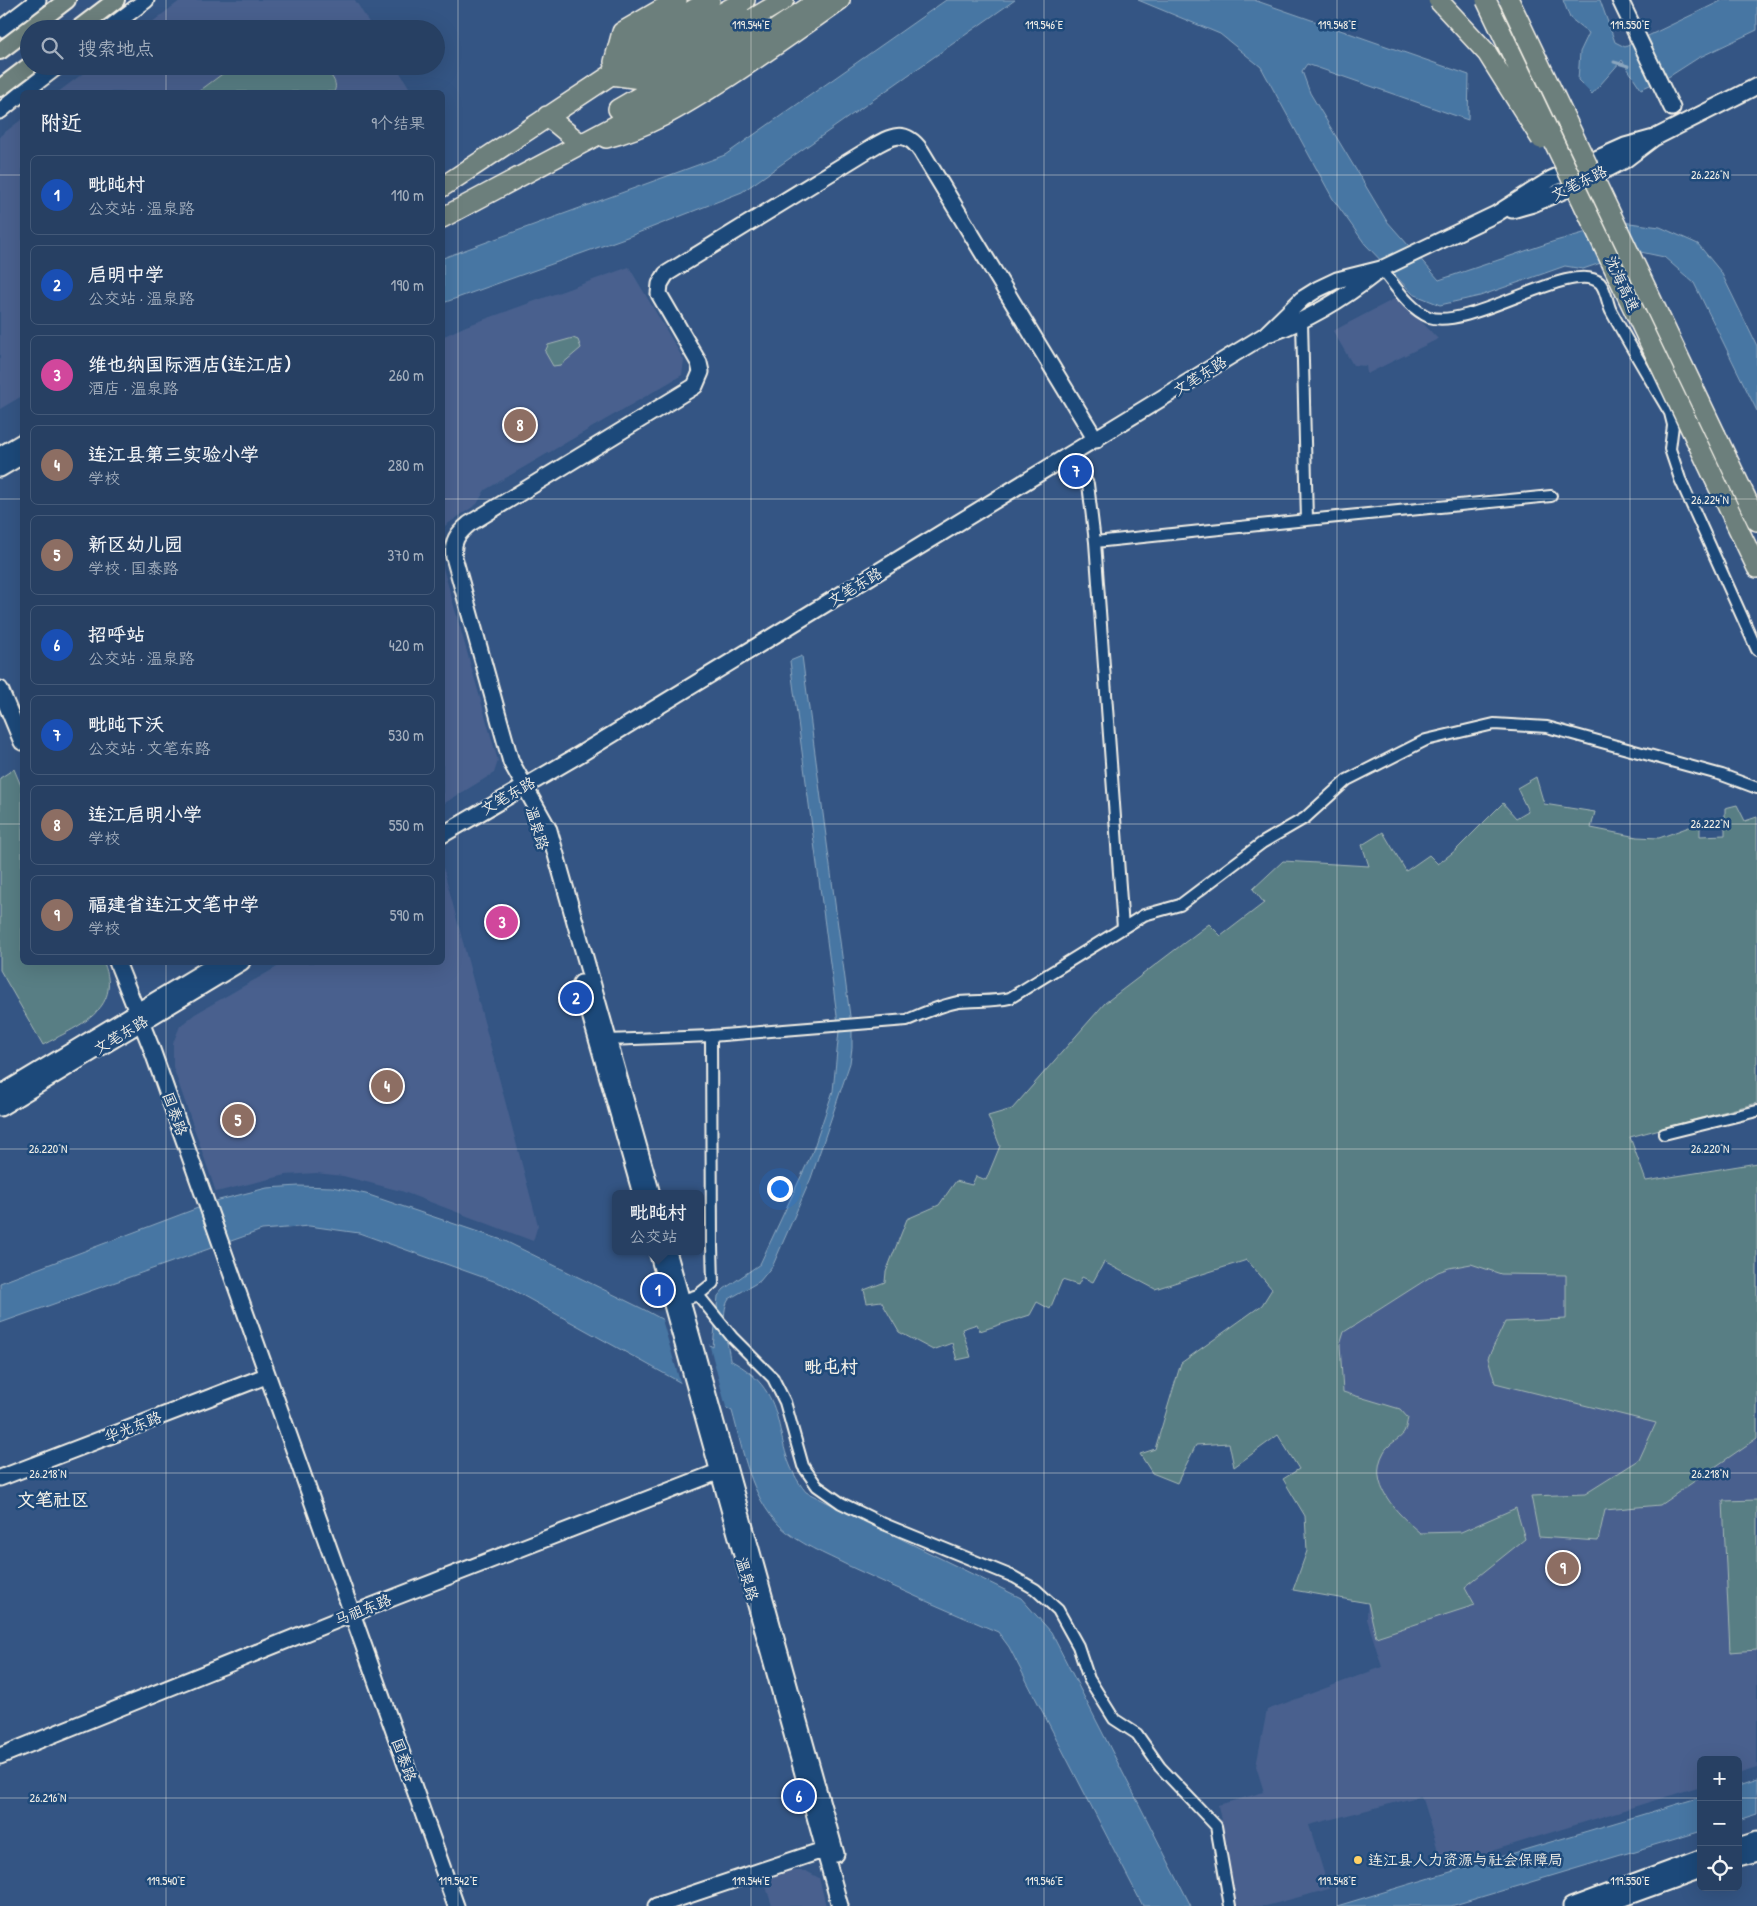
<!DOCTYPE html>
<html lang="zh">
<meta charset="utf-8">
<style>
body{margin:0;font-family:"Patrick Hand","LXGW WenKai TC",sans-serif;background:#334b6c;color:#f1f3f6}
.controls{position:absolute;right:15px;bottom:15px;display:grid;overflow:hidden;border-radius:8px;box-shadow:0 5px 20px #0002}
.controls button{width:45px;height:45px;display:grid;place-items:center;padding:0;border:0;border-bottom:1px solid #435978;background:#274063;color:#f1f3f6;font:25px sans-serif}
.you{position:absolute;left:779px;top:1188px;width:18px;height:18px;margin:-12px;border:4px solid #fff;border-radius:50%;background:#1a73e8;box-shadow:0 0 0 8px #1a73e833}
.badge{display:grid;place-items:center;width:32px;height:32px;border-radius:50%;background:#90b9f0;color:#fff;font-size:16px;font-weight:700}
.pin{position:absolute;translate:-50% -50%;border:2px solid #fff;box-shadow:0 1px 5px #0006}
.popup{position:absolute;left:612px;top:1190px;width:92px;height:65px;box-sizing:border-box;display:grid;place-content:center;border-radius:8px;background:#274063;filter:drop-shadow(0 1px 4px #0005);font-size:16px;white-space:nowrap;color:#a4afbe}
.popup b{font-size:19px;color:#f1f3f6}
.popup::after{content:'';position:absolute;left:50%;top:100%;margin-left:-10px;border:10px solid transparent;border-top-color:#274063}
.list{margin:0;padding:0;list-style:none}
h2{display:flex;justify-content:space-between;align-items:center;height:65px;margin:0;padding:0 20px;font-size:21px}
h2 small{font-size:16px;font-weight:400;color:#a4afbe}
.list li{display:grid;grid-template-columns:32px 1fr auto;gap:15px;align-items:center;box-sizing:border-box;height:80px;margin:0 10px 10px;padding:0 10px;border:1px solid #435978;border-radius:8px}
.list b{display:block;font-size:19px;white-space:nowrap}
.list p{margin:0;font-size:16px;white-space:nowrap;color:#a4afbe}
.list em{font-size:16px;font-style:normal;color:#a4afbe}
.icon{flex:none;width:28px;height:28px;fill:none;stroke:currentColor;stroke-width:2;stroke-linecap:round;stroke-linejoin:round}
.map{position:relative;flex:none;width:1757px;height:1906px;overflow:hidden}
.search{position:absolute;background:#274063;box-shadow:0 5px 20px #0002;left:20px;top:20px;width:425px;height:55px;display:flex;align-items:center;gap:12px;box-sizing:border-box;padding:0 18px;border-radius:28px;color:#a4afbe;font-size:19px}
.panel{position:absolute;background:#274063;box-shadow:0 5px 20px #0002;left:20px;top:90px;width:425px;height:875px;border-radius:8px}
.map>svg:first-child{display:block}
.built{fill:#48618e}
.green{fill:#597e84;stroke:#a6b8b6}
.water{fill:#4776a3;stroke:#8ca7bf}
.pier{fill:#345584}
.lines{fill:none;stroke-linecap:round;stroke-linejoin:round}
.stream{stroke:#8ca7bf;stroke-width:3}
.street-casing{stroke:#f4f1e8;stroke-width:14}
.secondary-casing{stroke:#f4f1e8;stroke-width:19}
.primary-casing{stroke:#f4f1e8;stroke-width:20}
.highway-casing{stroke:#f4f1e8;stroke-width:22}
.street{stroke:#1f4a7a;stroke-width:10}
.secondary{stroke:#1f4a7a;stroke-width:15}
.primary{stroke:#6c7f7c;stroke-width:16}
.highway{stroke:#6c7f7c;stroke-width:19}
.highway-bridge-casing{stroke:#f4f1e8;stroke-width:22;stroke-linecap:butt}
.highway-bridge{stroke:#6c7f7c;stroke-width:19}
.ticks{fill:none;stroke:#f4f1e8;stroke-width:1;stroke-opacity:0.45}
.poi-dot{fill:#ffd166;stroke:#1f4a7a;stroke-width:2}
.labels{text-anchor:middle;stroke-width:5;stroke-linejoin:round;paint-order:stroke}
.street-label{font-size:15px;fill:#f4f1e8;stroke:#1f4a7a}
.poi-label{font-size:15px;fill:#f4f1e8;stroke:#1f4a7a;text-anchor:start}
.quarter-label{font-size:18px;font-weight:bold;fill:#f4f1e8;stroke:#1f4a7a}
.ticks-label{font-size:12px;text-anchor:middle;fill:#f4f1e8;stroke:#1f4a7a;stroke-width:5;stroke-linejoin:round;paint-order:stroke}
</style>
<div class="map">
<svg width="1757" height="1906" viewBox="0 0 1757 1906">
<rect width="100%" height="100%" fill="#345584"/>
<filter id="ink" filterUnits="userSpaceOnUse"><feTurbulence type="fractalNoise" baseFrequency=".02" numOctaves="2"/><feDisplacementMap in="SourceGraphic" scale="10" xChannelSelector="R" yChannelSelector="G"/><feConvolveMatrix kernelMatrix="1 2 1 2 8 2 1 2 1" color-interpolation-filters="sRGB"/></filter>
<g filter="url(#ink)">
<path class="built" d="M181 0H355L373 29H143Z
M93 66H396L412 92H58Z
M22 119V396L0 409V136Z
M629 267 684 360 682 375 485 490 477 504 443 527 442 337 466 326Z
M1398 297 1438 339 1367 374 1366 366 1353 365 1333 331Z
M442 564 498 761 494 773 443 804Z
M443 867 538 1225 533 1241 401 1191 343 1176 316 1173 286 1175 216 1192 173 1067V1043L180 1026 195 1014 284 963 442 962Z
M1757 1212V1768L1738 1774V1760H1701V1786L1443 1866 1421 1796 1309 1825 1329 1889 1266 1906H1237L1218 1805 1264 1792 1256 1766 1267 1710 1382 1667 1367 1619 1371 1492 1343 1393 1340 1345 1344 1332 1438 1272 1449 1268Z
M790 1871H806L819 1878 826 1906H772L764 1880Z"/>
<path class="green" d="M233 66H323C330 75 339 82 334 92H198Z
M573 338 578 340 581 348 561 365 553 366 545 352 548 345Z
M14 769 22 788V962L104 963C123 1011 77 1026 43 1045L0 970V778Z
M1536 777 1544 804 1595 812 1591 828 1637 837 1659 838 1700 823V836L1725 835V808L1737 805 1745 821 1757 817V1103L1630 1137 1646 1181 1757 1163V1438L1660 1505 1605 1510 1598 1541 1539 1537 1531 1496 1585 1494 1639 1460 1656 1423 1495 1383 1488 1358 1505 1322 1566 1319V1275L1501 1274 1471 1264 1449 1268 1438 1272 1344 1332 1340 1345 1343 1392 1400 1409 1408 1418C1407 1422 1406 1429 1404 1433 1399 1440 1388 1444 1384 1452 1366 1484 1397 1513 1420 1533L1461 1532 1516 1508 1525 1539 1465 1587 1475 1605 1376 1637 1368 1603 1293 1590 1307 1551 1305 1516 1283 1479 1299 1469 1278 1435 1234 1467 1229 1443 1196 1445 1177 1483 1152 1473 1140 1454 1155 1449 1181 1363 1262 1305 1272 1289 1247 1260 1155 1289 1104 1262 1093 1282 1082 1277 1078 1285 1062 1280 1050 1309 1037 1302 1030 1315 980 1331 977 1324 962 1329 971 1357 957 1360 952 1343 933 1350 899 1332 881 1301 867 1303 864 1290 885 1282 886 1272 907 1219 939 1205 956 1181 972 1185 976 1176 986 1180 1000 1146 988 1116 1012 1109 1105 1003 1209 924 1221 936 1264 903 1253 889 1283 861 1369 866 1362 845 1383 832 1406 871 1429 855 1438 864 1456 850 1503 803 1516 818 1528 811 1517 788Z
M1757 1500V1650L1730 1652 1723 1501Z"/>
<path class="water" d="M946 0H1015L742 192 630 236 443 303V258L725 155Z
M1138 0H1254L1469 75 1468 120 1307 64 1302 71 1310 93 1386 220 1439 280 1552 242 1622 222 1660 227 1698 244 1721 272 1757 346V411L1694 283 1664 257 1636 251 1583 269 1565 266 1480 296 1440 305 1413 294 1365 244 1333 199 1261 67 1220 34Z
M1563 0H1600L1615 42 1625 47 1723 0H1757V30L1698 58 1670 76 1641 89 1622 60 1592 94 1578 80 1580 52 1589 33 1570 18Z
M802 656 852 1031V1048L850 1063 811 1178 773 1265 760 1281 729 1299C719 1314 728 1343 730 1360 797 1395 766 1444 806 1492L1021 1598 1051 1632 1191 1906H1143L1009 1647 998 1632C948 1611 898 1589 849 1566 825 1554 799 1544 780 1526 750 1496 743 1450 732 1411L502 1284 359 1233 309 1226 262 1230 0 1323V1283L219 1200 267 1188 299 1186 332 1187 366 1194 505 1241 643 1309 713 1347 718 1296 724 1289 760 1264 812 1153 833 1091 839 1031 790 661Z
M1757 1780V1814L1738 1820V1786Z
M1701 1797V1831L1451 1906H1337Z"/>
<path class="pier" d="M661 1316 709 1343 727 1411 681 1385Z"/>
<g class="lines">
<path class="stream" d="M1614 62 1628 66"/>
<g class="street-casing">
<path id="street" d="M1381 269C1395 285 1409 309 1429 317 1469 331 1573 258 1600 283 1606 289 1607 303 1611 311 1630 346 1650 379 1670 413L1673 425 1670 449 1680 479 1757 650
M1302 322 1307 520 1551 496
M1080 469 1088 484 1095 542 1123 928
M1095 542 1307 520
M608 1040 711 1036 907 1020C924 1013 941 1005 959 1002 976 1000 993 1002 1010 998L1144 915 1180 905 1262 843 1305 818 1347 780 1426 740 1494 724 1547 727 1722 775 1757 788
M1664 1134 1757 1111
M698 1295 732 1337 773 1378 785 1402 803 1466 817 1486 841 1503 884 1524 1014 1577 1035 1589 1058 1610 1078 1646 1089 1679 1114 1719 1137 1734 1160 1767 1216 1826 1230 1906
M682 1300 698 1295 713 1283 712 1246 711 1036"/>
</g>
<g class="secondary-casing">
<path id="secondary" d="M1620 0 1672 108
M0 29 38 0
M108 29 146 0
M24 92 58 66
M0 111 22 93
M1512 210 1533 204 1579 184 1625 160 1654 138 1757 86
M1271 333C1311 319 1343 299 1376 273
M0 455 22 442
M0 469 22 456
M0 689 22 742
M442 835 582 753 1265 335 1302 299 1318 289 1337 280 1381 269 1496 214 1551 179 1625 146 1654 138
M117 962 151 1047 456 1906
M581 983 641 1194
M0 1094 219 962
M0 1108 242 962
M652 1194 549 830 511 762 454 557C452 541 457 534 469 524L695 386 701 372 699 363 659 294 660 284 666 274 871 148C891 136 905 128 921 151L1096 440
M657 1251 840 1906
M668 1251 836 1854
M0 1478 266 1376
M0 1756 372 1606 728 1468
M1738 1846 1757 1840
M1738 1858 1757 1853
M656 1906 832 1847
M1571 1906 1701 1858
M1601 1906 1701 1870"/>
</g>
<g class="primary-casing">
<path id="primary" d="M29 29 67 0
M78 29 116 0
M0 51 29 29
M0 88 29 66"/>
</g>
<g class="highway-casing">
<path id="highway" d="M734 30 784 0
M614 62 622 32 677 0
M649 71 742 17
M613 72 630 46 710 0
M611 75 648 80 665 70
M618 109 754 30
M547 116 581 144
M606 138C647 128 681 107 716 85 759 58 799 29 840 0
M442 187 611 75 745 0
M442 218 613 127 739 54 819 0
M1716 435 1757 521
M1696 440 1757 568"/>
</g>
<use href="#street" class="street"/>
<use href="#secondary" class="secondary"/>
<use href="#primary" class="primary"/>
<use href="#highway" class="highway"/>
<g class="highway-bridge-casing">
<path id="highway-bridge" d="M1438 0 1487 53 1541 139
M1486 0 1696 440
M1509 0 1716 435"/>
</g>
<use href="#highway-bridge" class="highway-bridge"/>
</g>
</g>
<path class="ticks" d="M166 0V29M458 0V1906M751 0V1906M1044 0V1906M1337 0V1906M1630 0V1906M166 66V92M0 175H22M442 175H1757M0 499H22M442 499H1757M0 824H22M442 824H1757M166 962V1906M0 1149H1757M0 1473H1757M0 1798H1701M1738 1798H1757"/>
<circle class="poi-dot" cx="1358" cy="1860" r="5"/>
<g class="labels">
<g class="street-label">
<text transform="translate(1579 183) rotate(-26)" y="5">文笔东路</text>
<text transform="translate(1622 284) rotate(65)" y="5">沈海高速</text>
<text transform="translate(1200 376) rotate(-32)" y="5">文笔东路</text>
<text transform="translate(855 587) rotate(-31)" y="5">文笔东路</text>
<text transform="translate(508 796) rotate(-30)" y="5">文笔东路</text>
<text transform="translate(537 828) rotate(73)" y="5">温泉路</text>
<text transform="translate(121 1035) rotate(-31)" y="5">文笔东路</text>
<text transform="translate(175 1114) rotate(70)" y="5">国泰路</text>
<text transform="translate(133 1427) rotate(-21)" y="5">华光东路</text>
<text transform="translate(747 1579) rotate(74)" y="5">温泉路</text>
<text transform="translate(363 1610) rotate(-22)" y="5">马祖东路</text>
<text transform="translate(404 1760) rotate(70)" y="5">国泰路</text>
</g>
<g class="poi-label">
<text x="1368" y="1865">连江县人力资源与社会保障局</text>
</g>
<g class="quarter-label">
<text x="831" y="1373">毗屯村</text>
<text x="53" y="1506">文笔社区</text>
</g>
</g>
<g class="ticks-label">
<text x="751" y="29">119.544°E</text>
<text x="1044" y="29">119.546°E</text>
<text x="1337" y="29">119.548°E</text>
<text x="1630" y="29">119.550°E</text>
<text x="1710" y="179">26.226°N</text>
<text x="1710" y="504">26.224°N</text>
<text x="1710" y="828">26.222°N</text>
<text x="48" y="1153">26.220°N</text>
<text x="1710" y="1153">26.220°N</text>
<text x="48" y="1478">26.218°N</text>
<text x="1710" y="1478">26.218°N</text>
<text x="48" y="1802">26.216°N</text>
<text x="166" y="1885">119.540°E</text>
<text x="458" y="1885">119.542°E</text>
<text x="751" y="1885">119.544°E</text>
<text x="1044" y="1885">119.546°E</text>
<text x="1337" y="1885">119.548°E</text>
<text x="1630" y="1885">119.550°E</text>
</g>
</svg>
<div class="controls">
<button>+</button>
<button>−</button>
<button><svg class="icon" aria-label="locate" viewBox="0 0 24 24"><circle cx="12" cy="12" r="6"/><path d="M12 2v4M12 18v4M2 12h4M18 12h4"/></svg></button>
</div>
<div class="you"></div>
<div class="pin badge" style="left:658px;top:1290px;background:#1a4fb4">1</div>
<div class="popup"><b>毗旽村</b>公交站</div>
<div class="pin badge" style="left:576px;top:998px;background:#1a4fb4">2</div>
<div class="pin badge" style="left:502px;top:922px;background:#d1479c">3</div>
<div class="pin badge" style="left:387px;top:1086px;background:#8d6e63">4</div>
<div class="pin badge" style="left:238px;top:1120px;background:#8d6e63">5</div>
<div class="pin badge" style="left:799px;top:1796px;background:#1a4fb4">6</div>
<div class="pin badge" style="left:1076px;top:471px;background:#1a4fb4">7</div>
<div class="pin badge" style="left:520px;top:425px;background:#8d6e63">8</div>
<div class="pin badge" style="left:1563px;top:1568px;background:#8d6e63">9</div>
<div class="search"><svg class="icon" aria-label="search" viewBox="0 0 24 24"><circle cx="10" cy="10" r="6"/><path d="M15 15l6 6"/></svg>搜索地点</div>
<section class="panel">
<h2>附近<small>9个结果</small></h2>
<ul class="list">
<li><span class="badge" style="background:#1a4fb4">1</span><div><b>毗旽村</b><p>公交站 · 温泉路</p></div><em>110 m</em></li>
<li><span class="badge" style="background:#1a4fb4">2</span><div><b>启明中学</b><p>公交站 · 温泉路</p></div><em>190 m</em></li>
<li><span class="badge" style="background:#d1479c">3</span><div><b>维也纳国际酒店(连江店)</b><p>酒店 · 温泉路</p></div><em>260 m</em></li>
<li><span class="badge" style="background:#8d6e63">4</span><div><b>连江县第三实验小学</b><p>学校</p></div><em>280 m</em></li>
<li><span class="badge" style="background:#8d6e63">5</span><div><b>新区幼儿园</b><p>学校 · 国泰路</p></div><em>370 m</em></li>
<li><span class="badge" style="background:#1a4fb4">6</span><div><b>招呼站</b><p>公交站 · 温泉路</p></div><em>420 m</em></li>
<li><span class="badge" style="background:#1a4fb4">7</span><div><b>毗旽下沃</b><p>公交站 · 文笔东路</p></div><em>530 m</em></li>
<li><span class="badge" style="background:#8d6e63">8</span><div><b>连江启明小学</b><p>学校</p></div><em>550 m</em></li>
<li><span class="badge" style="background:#8d6e63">9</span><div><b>福建省连江文笔中学</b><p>学校</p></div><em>590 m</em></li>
</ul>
</section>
</div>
